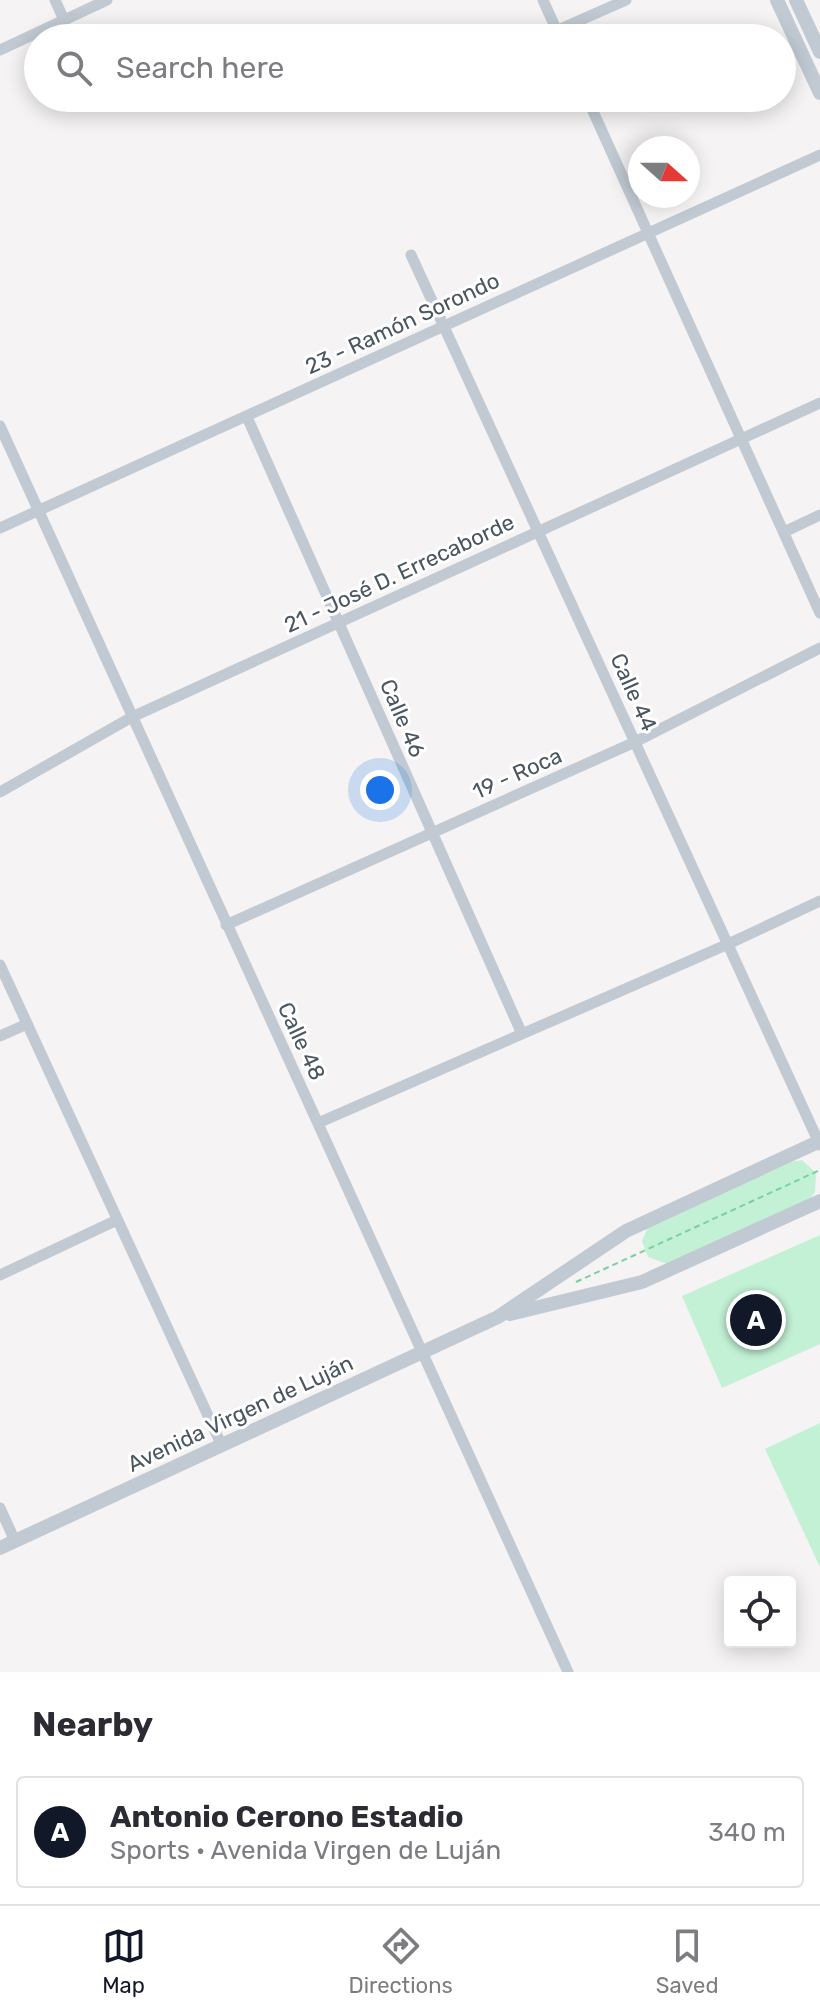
<!DOCTYPE html>
<meta charset="utf-8">
<style>
body{margin:0;font-family:Rubik,sans-serif;background:#f7f7f7;color:#2b2b33}
.controls{position:absolute;right:24px;bottom:24px;display:grid;overflow:hidden;border-radius:8px;box-shadow:0 4px 20px #0003}
.controls button{width:72px;height:72px;display:grid;place-items:center;padding:0;border:0;border-bottom:2px solid #e1e1e2;background:#fff;color:#2b2b33;font:40px sans-serif}
.compass{position:absolute;left:628px;top:136px;width:72px;height:72px;border-radius:50%;background:#fff;box-shadow:0 4px 20px #0003;rotate:111deg}
.you{position:absolute;left:380px;top:790px;width:28px;height:28px;margin:-20px;border:6px solid #fff;border-radius:50%;background:#1a73e8;box-shadow:0 0 0 12px #1a73e833}
.badge{display:grid;place-items:center;width:52px;height:52px;border-radius:50%;background:#111827;color:#fff;font-size:26px;font-weight:700}
.pin{position:absolute;translate:-50% -50%;border:4px solid #fff;box-shadow:0 2px 8px #0006}
.list{margin:0;padding:0;list-style:none}
h2{display:flex;justify-content:space-between;align-items:center;height:104px;margin:0;padding:0 32px;font-size:34px}
h2 small{font-size:26px;font-weight:400;color:#7c7c81}
.list li{display:grid;grid-template-columns:52px 1fr auto;gap:24px;align-items:center;box-sizing:border-box;height:112px;margin:0 16px 16px;padding:0 16px;border:2px solid #e1e1e2;border-radius:8px}
.list b{display:block;font-size:30px;white-space:nowrap}
.list p{margin:0;font-size:26px;white-space:nowrap;color:#7c7c81}
.list em{font-size:26px;font-style:normal;color:#7c7c81}
.icon{flex:none;width:44px;height:44px;fill:none;stroke:currentColor;stroke-width:2;stroke-linecap:round;stroke-linejoin:round}
.map{position:relative;flex:none;width:820px;height:1672px;overflow:hidden}
.search{position:absolute;background:#fff;box-shadow:0 4px 20px #0003;left:24px;right:24px;top:24px;height:88px;display:flex;align-items:center;gap:20px;box-sizing:border-box;padding:0 28px;border-radius:44px;color:#7c7c81;font-size:30px}
.sheet{height:232px;background:#fff}
nav{display:flex;justify-content:space-around;align-items:center;box-sizing:border-box;height:112px;border-top:2px solid #e1e1e2;background:#fff;font-size:22px;color:#7c7c81}
nav a{display:grid;justify-items:center;gap:4px}
nav .on{color:#111827}
.map>svg:first-child{display:block}
.green{fill:#c3f1d5}
.lines{fill:none;stroke-linecap:round;stroke-linejoin:round}
.path{stroke:#7ad0a6;stroke-width:2;stroke-dasharray:6 4;stroke-linecap:butt}
.minor{stroke:#c1cad2;stroke-width:11}
.tertiary{stroke:#c1cad2;stroke-width:14}
.labels{text-anchor:middle;stroke-width:6;stroke-linejoin:round;paint-order:stroke}
.street-label{font-size:22px;fill:#4a5661;stroke:#fff}
</style>
<div class="map">
<svg width="820" height="1672" viewBox="0 0 820 1672">
<rect width="100%" height="100%" fill="#f5f3f3"/>
<path class="green" d="M802 1160 816 1173 815 1192 809 1200 667 1264 648 1257 642 1241 648 1227 791 1162Z
M820 1235V1344L722 1388 682 1296Z
M820 1423V1567L765 1449Z"/>
<g class="lines">
<path class="path" d="M576 1282 820 1170"/>
<path class="minor" d="M55 0 64 20
M543 0 560 38
M540 38 626 0
M0 50 107 0
M587 98 820 613
M411 255 820 1145
M247 417 522 1034
M0 426 568 1672
M0 528 820 155
M784 532 820 515
M0 792 132 717 820 403
M226 925 635 742 820 648
M0 965 222 1446
M0 1036 27 1024
M318 1123 726 945 820 901
M0 1275 117 1220
M0 1508 15 1541"/>
<path class="tertiary" d="M777 0 820 93
M796 0 820 52
M510 1314 642 1282 820 1201
M0 1548 498 1317 626 1231 820 1141"/>
</g>
<g class="labels">
<g class="street-label">
<text transform="translate(402 323) rotate(-25)" y="8">23 - Ramón Sorondo</text>
<text transform="translate(399 573) rotate(-25)" y="8">21 - José D. Errecaborde</text>
<text transform="translate(634 692) rotate(66)" y="8">Calle 44</text>
<text transform="translate(403 718) rotate(67)" y="8">Calle 46</text>
<text transform="translate(517 773) rotate(-24)" y="8">19 - Roca</text>
<text transform="translate(302 1041) rotate(65)" y="8">Calle 48</text>
<text transform="translate(240 1413) rotate(-25)" y="8">Avenida Virgen de Luján</text>
</g>
</g>
</svg>
<div class="controls">
<button><svg class="icon" aria-label="locate" viewBox="0 0 24 24"><circle cx="12" cy="12" r="6"/><path d="M12 2v4M12 18v4M2 12h4M18 12h4"/></svg></button>
</div>
<svg class="compass" viewBox="-18 -18 36 36"><path d="M0-13l5 13h-10z" fill="#e53935"/><path d="M0 13l5-13h-10z" fill="#7c7c81"/></svg>
<div class="you"></div>
<div class="pin badge" style="left:756px;top:1320px">A</div>
<div class="search"><svg class="icon" aria-label="search" viewBox="0 0 24 24"><circle cx="10" cy="10" r="6"/><path d="M15 15l6 6"/></svg>Search here</div>
</div>
<section class="sheet">
<h2>Nearby<small></small></h2>
<ul class="list">
<li><span class="badge">A</span><div><b>Antonio Cerono Estadio</b><p>Sports · Avenida Virgen de Luján</p></div><em>340 m</em></li>
</ul>
</section>
<nav>
<a class="on"><svg class="icon" aria-label="map" viewBox="0 0 24 24"><path d="M3 6l6-2 6 2 6-2v14l-6 2-6-2-6 2zM9 4v14M15 6v14"/></svg>Map</a>
<a><svg class="icon" aria-label="directions" viewBox="0 0 24 24"><path d="M12 3l9 9-9 9-9-9zM9 14v-3h6M13 9l2 2-2 2"/></svg>Directions</a>
<a><svg class="icon" aria-label="saved" viewBox="0 0 24 24"><path d="M7 4h10v16l-5-4-5 4z"/></svg>Saved</a>
</nav>
